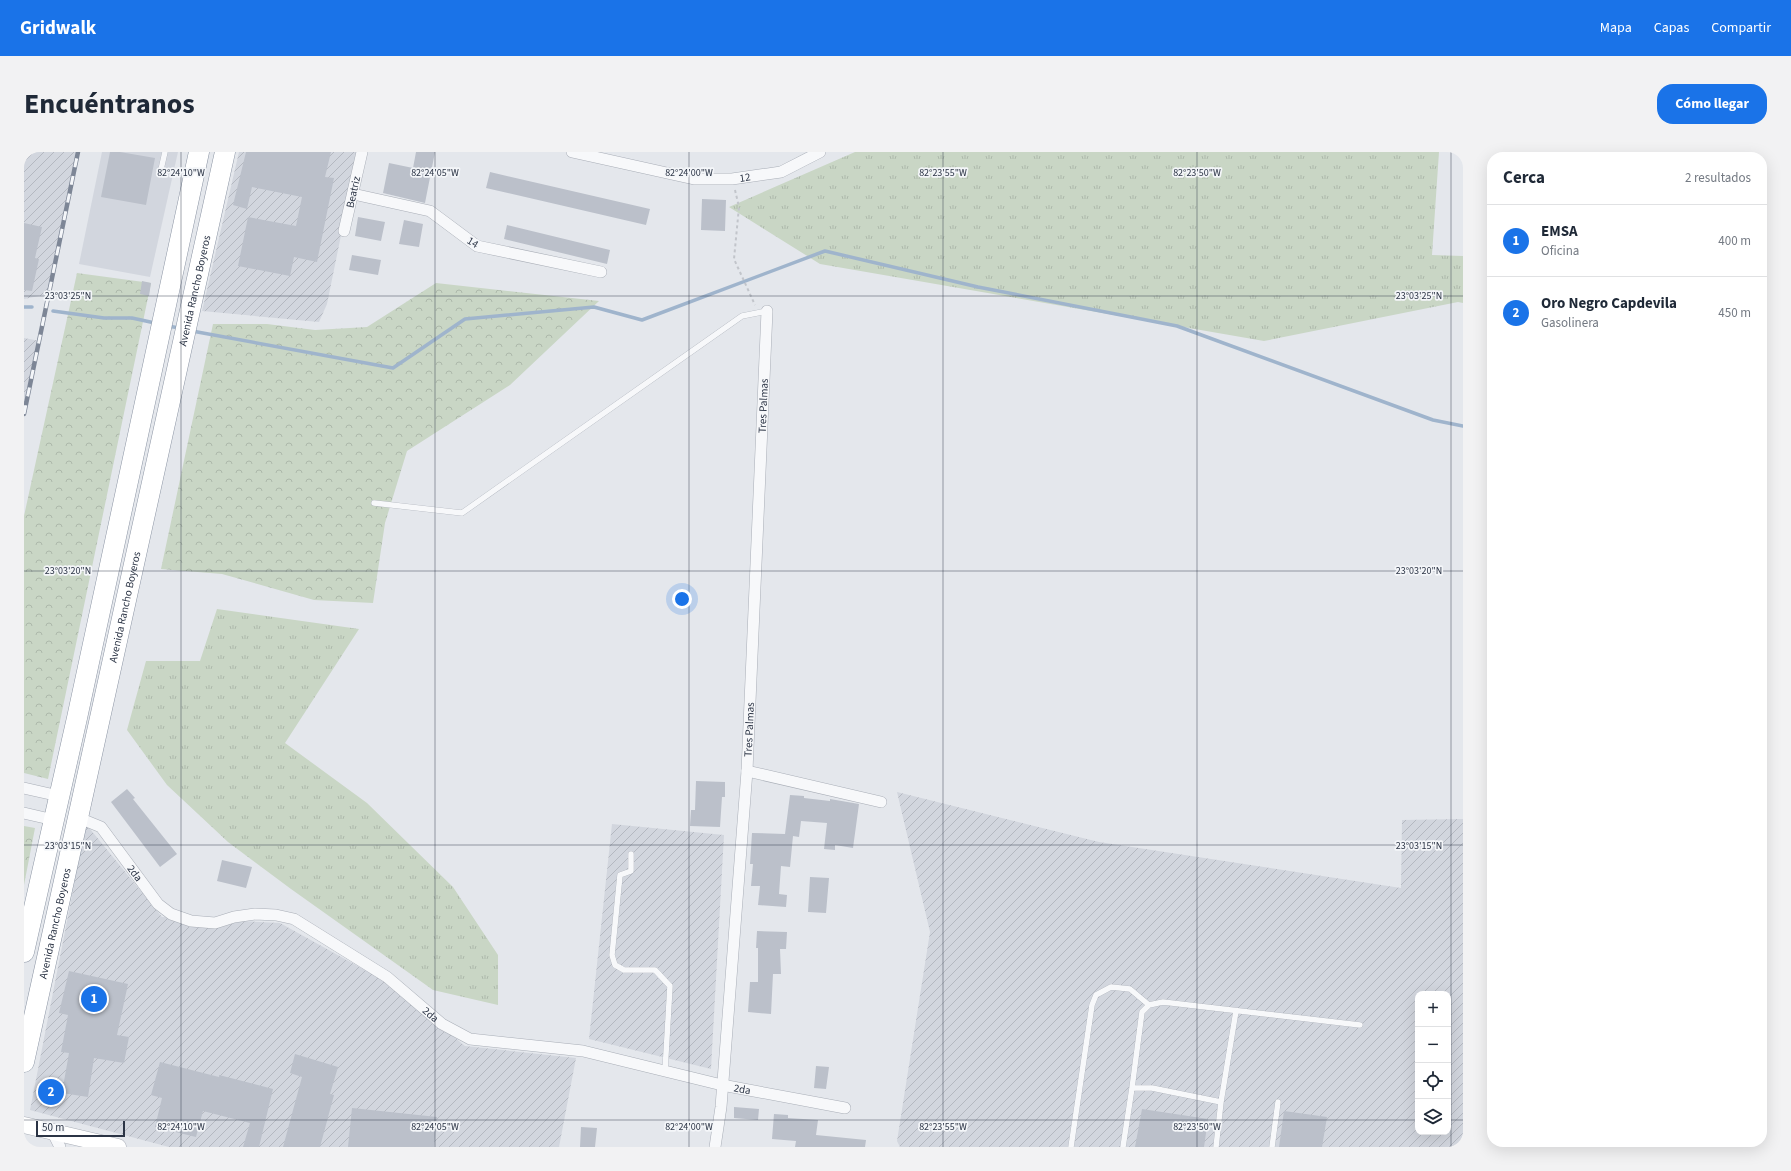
<!DOCTYPE html>
<html lang="es">
<meta charset="utf-8">
<style>
body{margin:0;font-family:"Source Sans 3",sans-serif;background:#f2f2f3;color:#1f2937}
.controls{position:absolute;right:12px;bottom:12px;display:grid;overflow:hidden;border-radius:8px;box-shadow:0 4px 16px #0002}
.controls button{width:36px;height:36px;display:grid;place-items:center;padding:0;border:0;border-bottom:1px solid #e0e1e3;background:#fff;color:#1f2937;font:20px sans-serif}
.scale{position:absolute;left:12px;bottom:10px;width:89px;box-sizing:border-box;padding-left:4px;border:2px solid #2b3445;border-top:0;font-size:11px;line-height:14px;white-space:nowrap;color:#2b3445;-webkit-text-stroke:3px #f4f6f9;paint-order:stroke}
.you{position:absolute;left:658px;top:447px;width:14px;height:14px;margin:-10px;border:3px solid #fff;border-radius:50%;background:#1a73e8;box-shadow:0 0 0 6px #1a73e833}
.badge{display:grid;place-items:center;width:26px;height:26px;border-radius:50%;background:#1a73e8;color:#fff;font-size:13px;font-weight:700}
.pin{position:absolute;translate:-50% -50%;border:2px solid #fff;box-shadow:0 1px 4px #0006}
.list{margin:0;padding:0;list-style:none}
h2{display:flex;justify-content:space-between;align-items:center;height:52px;margin:0;padding:0 16px;font-size:17px}
h2 small{font-size:13px;font-weight:400;color:#747a83}
.list li{display:grid;grid-template-columns:26px 1fr auto;gap:12px;align-items:center;box-sizing:border-box;height:72px;padding:0 16px;border-top:1px solid #e0e1e3}
.list b{display:block;font-size:15px;white-space:nowrap}
.list p{margin:0;font-size:13px;white-space:nowrap;color:#747a83}
.list em{font-size:13px;font-style:normal;color:#747a83}
.icon{flex:none;width:22px;height:22px;fill:none;stroke:currentColor;stroke-width:2;stroke-linecap:round;stroke-linejoin:round}
.map{position:relative;flex:none;width:1439px;height:995px;overflow:hidden;border-radius:16px}
header{display:flex;align-items:center;gap:24px;box-sizing:border-box;height:56px;padding:0 20px;background:#1a73e8;color:#fff}
header strong{font-size:19px}
nav{display:flex;gap:22px;margin-inline-start:auto;font-size:14px}
.intro{display:flex;align-items:center;justify-content:space-between;box-sizing:border-box;height:96px;padding:0 24px}
h1{margin:0;font-size:28px}
.button{padding:10px 18px;border-radius:16px;background:#1a73e8;color:#fff;font-size:14px;font-weight:700}
main{display:flex;gap:24px;padding:0 24px}
aside{flex:1;background:#fff;border-radius:16px;box-shadow:0 4px 16px #0002}
.map>svg:first-child{display:block}
.built{fill:#d2d6de}
.industrial{fill:url(#industrial-furrows);fill-rule:evenodd}
.grass{fill:url(#grass-tufts)}
.forest{fill:url(#forest-crowns)}
.lines{fill:none;stroke-linecap:round;stroke-linejoin:round}
.stream{stroke:#9fb4cc;stroke-width:3.5}
.building{fill:#bbc0ca}
.lane-casing{stroke:#a9aeb7;stroke-width:6}
.street-casing{stroke:#a9aeb7;stroke-width:12}
.secondary-casing{stroke:#a9aeb7;stroke-width:17}
.highway-casing{stroke:#8b94a3;stroke-width:21}
.path{stroke:#c2c5cb;stroke-width:2;stroke-dasharray:3 3;stroke-linecap:butt}
.lane{stroke:#f7f8fa;stroke-width:5.5}
.street{stroke:#f7f8fa;stroke-width:11}
.secondary{stroke:#fff;stroke-width:16}
.highway{stroke:#fff;stroke-width:20}
.rail-casing{stroke:#7d8696;stroke-width:4.5}
.rail{stroke:#f4f6f9;stroke-width:3;stroke-dasharray:9;stroke-linecap:butt}
.ticks{fill:none;stroke:#2b3445;stroke-width:1;stroke-opacity:0.45}
.labels{text-anchor:middle;stroke-width:3.5;stroke-linejoin:round;paint-order:stroke}
.street-label{font-size:11px;fill:#2b3445;stroke:#f4f6f9}
.ticks-label{font-size:10px;text-anchor:middle;fill:#2b3445;stroke:#f4f6f9;stroke-width:3.5;stroke-linejoin:round;paint-order:stroke}
</style>
<header>
<strong>Gridwalk</strong>
<nav><a>Mapa</a><a>Capas</a><a>Compartir</a></nav>
</header>
<div class="intro"><h1>Encuéntranos</h1><a class="button">Cómo llegar</a></div>
<main>
<div class="map">
<svg width="1439" height="995" viewBox="0 0 1439 995">
<defs>
<pattern id="industrial-furrows" width="10" height="10" patternUnits="userSpaceOnUse"><rect width="10" height="10" fill="#d2d6de"/><path d="M-1 1l2-2M0 10L10 0M9 11l2-2" fill="none" stroke="#b4b8c0"/></pattern>
<pattern id="grass-tufts" width="24" height="20" patternUnits="userSpaceOnUse"><rect width="24" height="20" fill="#c9d6c5"/><path d="M3 7l-1-3M5 7V3M7 7l1-3M15 17l-1-3M17 17v-4M19 17l1-3" fill="none" stroke="#adb8ab"/></pattern>
<pattern id="forest-crowns" width="20" height="18" patternUnits="userSpaceOnUse"><rect width="20" height="18" fill="#c9d6c5"/><path d="M2 6a3 3 0 1 1 6 0M12 15a3 3 0 1 1 6 0" fill="none" stroke="#adb8ab"/></pattern>
</defs>
<rect width="100%" height="100%" fill="#e4e7ec"/>
<path class="built" d="M78 0H154L126 125 55 112Z"/>
<path class="industrial" d="M0 0H54L25 142 0 147Z
M215 0H334L303 152 295 170 178 159Z
M0 186 16 189 0 259Z
M873 640 1075 690 1377 736 1378 668 1439 667V995H876L873 989 906 780ZM1394 842H1424V980H1394Z
M62 672 138 765 256 771 366 832 441 894 552 906 535 995H145L6 958Z
M588 672 700 683 687 917 565 887Z"/>
<path class="grass" d="M831 0H1415L1408 103 1439 104V151L1434 150 1240 189 796 112 705 55Z
M193 457 335 477 261 591 343 651 429 735 474 803V853L409 838 267 737 204 690 143 633 103 578 122 509H176Z"/>
<path class="forest" d="M53 121 127 131 24 627 0 621V364Z
M412 131 575 149 486 233 383 299 361 371 349 451 290 448 198 422 137 417 189 172H243L291 178 343 175Z
M0 674 11 676 0 733Z"/>
<g class="lines">
<path class="stream" d="M0 155H8
M29 159 80 166H108L131 171
M143 174 156 176
M168 179 369 216 441 167 570 155 618 168 801 99 954 135 1153 174 1409 268 1439 274"/>
</g>
<path class="building" d="M86 0H96L131 6 122 53 77 45Z
M222 0H307L301 25 310 26 293 110 270 105 266 124 214 114 224 65 272 74 278 45 228 35 223 57 209 53Z
M392 0H411L401 51 359 41 365 11 389 16Z
M466 20 626 57 622 73 462 36Z
M678 47 702 48 701 79 677 78Z
M334 65 361 70 357 89 331 84Z
M380 68 399 72 395 95 375 92Z
M0 71 18 75 11 106 15 107 8 139 0 138Z
M483 73 586 98 583 112 480 87Z
M328 103 357 108 354 123 325 118Z
M118 129 127 131 125 144 116 142Z
M672 629 701 630V645H698L696 675 666 674 667 658H671Z
M103 637 111 646 109 647 153 702 136 715 87 650Z
M766 643 780 644V646L806 649V647L835 652 829 696 811 693V698L800 697 803 671 777 669 775 685 769 684 766 715 757 714 755 742 763 743 762 755 734 753 736 734H727L729 712H726L728 681 761 682Z
M198 708 228 715 222 736 193 729Z
M786 725 805 726 802 761 784 760Z
M733 779 763 780 762 797H756L757 822H749L747 862 724 860 726 830H734V796H732Z
M45 819 104 832 93 883 105 885 100 911 70 906 64 945 38 941 36 949 12 943 15 930 39 935 45 901 37 900 44 863 35 861Z
M271 902 314 915 306 942 310 943 296 995H259L278 925 266 921Z
M136 910 195 925V923L249 937 235 995H219L226 971 179 959 172 985 131 975 138 946 127 943Z
M792 914 805 915 802 937 790 936Z
M710 955 735 957 734 968 710 966Z
M328 956 413 965 410 995H324Z
M1118 957 1184 967 1180 995H1111Z
M1260 959 1303 965 1298 995H1255Z
M750 962 764 963V966L794 968 792 983 842 988 841 995H771L772 989 748 987Z
M557 975 573 976 571 995H556Z"/>
<g class="lines">
<g class="lane-casing">
<path id="lane" d="M136 22 141 0
M350 351 438 361 718 164 743 159
M607 702V719L596 723 588 803 591 813 600 818H631L646 834 641 919
M1108 936 1118 860 1125 853 1139 850 1336 873
M1197 950 1212 859
M1047 995 1068 853 1072 843 1087 835 1106 837 1125 853
M1099 995 1108 936H1128L1197 950 1192 995
M1248 995 1254 950"/>
</g>
<g class="street-casing">
<g id="street">
<path id="s1" d="M548 0 670 27H708L757 20 796 0"/>
<path d="M329 42 406 59 453 94 577 120"/>
<path id="s2" d="M320 79 338 0"/>
<path d="M723 619 857 650"/>
<path d="M0 636 35 644"/>
<path d="M0 661 30 668"/>
<path id="s3" d="M55 666 77 675 134 752 147 762 167 769 191 771 210 765 231 762 252 763 270 767 363 825 418 872 446 887 559 899 698 933 821 956"/>
<path d="M28 979 36 995"/>
<path id="s4" d="M691 995 697 955 723 619 743 159"/>
</g>
</g>
<g class="secondary-casing">
<path id="secondary" d="M0 973 94 995"/>
</g>
<g class="highway-casing">
<g id="highway">
<path d="M0 800 53 566 175 0"/>
<path id="s5" d="M0 910 201 0"/>
</g>
</g>
<path class="path" d="M711 38 715 55 710 107 731 153"/>
<use href="#lane" class="lane"/>
<use href="#street" class="street"/>
<use href="#secondary" class="secondary"/>
<use href="#highway" class="highway"/>
<g class="rail-casing">
<path id="rail" d="M0 262 54 0"/>
</g>
<use href="#rail" class="rail"/>
</g>
<path class="ticks" d="M157 0V995M411 0V995M665 0V995M919 0V995M1173 0V995M1427 0V995M0 144H1439M0 419H1439M0 693H1439M0 968H1394M1424 968H1439"/>
<g class="labels">
<g class="street-label">
<text dy="4" stroke="none"><textPath href="#s1" startOffset="176">12</textPath></text>
<text dy="4" stroke="none"><textPath href="#s2" startOffset="40">Beatriz</textPath></text>
<text transform="translate(449 90) rotate(31)" y="4">14</text>
<text dy="4" stroke="none"><textPath href="#s5" startOffset="790">Avenida Rancho Boyeros</textPath></text>
<text dy="4" stroke="none"><textPath href="#s4" startOffset="743">Tres Palmas</textPath></text>
<text dy="4" stroke="none"><textPath href="#s5" startOffset="466">Avenida Rancho Boyeros</textPath></text>
<text dy="4" stroke="none"><textPath href="#s4" startOffset="419">Tres Palmas</textPath></text>
<text dy="4" stroke="none"><textPath href="#s3" startOffset="81">2da</textPath></text>
<text dy="4" stroke="none"><textPath href="#s5" startOffset="142">Avenida Rancho Boyeros</textPath></text>
<text dy="4" stroke="none"><textPath href="#s3" startOffset="429">2da</textPath></text>
<text dy="4" stroke="none"><textPath href="#s3" startOffset="753">2da</textPath></text>
</g>
</g>
<g class="ticks-label">
<text x="157" y="24">82°24'10"W</text>
<text x="411" y="24">82°24'05"W</text>
<text x="665" y="24">82°24'00"W</text>
<text x="919" y="24">82°23'55"W</text>
<text x="1173" y="24">82°23'50"W</text>
<text x="44" y="147">23°03'25"N</text>
<text x="1395" y="147">23°03'25"N</text>
<text x="44" y="422">23°03'20"N</text>
<text x="1395" y="422">23°03'20"N</text>
<text x="44" y="697">23°03'15"N</text>
<text x="1395" y="697">23°03'15"N</text>
<text x="157" y="978">82°24'10"W</text>
<text x="411" y="978">82°24'05"W</text>
<text x="665" y="978">82°24'00"W</text>
<text x="919" y="978">82°23'55"W</text>
<text x="1173" y="978">82°23'50"W</text>
</g>
</svg>
<div class="controls">
<button>+</button>
<button>−</button>
<button><svg class="icon" aria-label="locate" viewBox="0 0 24 24"><circle cx="12" cy="12" r="6"/><path d="M12 2v4M12 18v4M2 12h4M18 12h4"/></svg></button>
<button><svg class="icon" aria-label="layers" viewBox="0 0 24 24"><path d="M12 4l9 5-9 5-9-5zM3 14l9 5 9-5"/></svg></button>
</div>
<div class="scale">50 m</div>
<div class="you"></div>
<div class="pin badge" style="left:70px;top:847px">1</div>
<div class="pin badge" style="left:27px;top:940px">2</div>
</div>
<aside>
<h2>Cerca<small>2 resultados</small></h2>
<ul class="list">
<li><span class="badge">1</span><div><b>EMSA</b><p>Oficina</p></div><em>400 m</em></li>
<li><span class="badge">2</span><div><b>Oro Negro Capdevila</b><p>Gasolinera</p></div><em>450 m</em></li>
</ul>
</aside>
</main>
